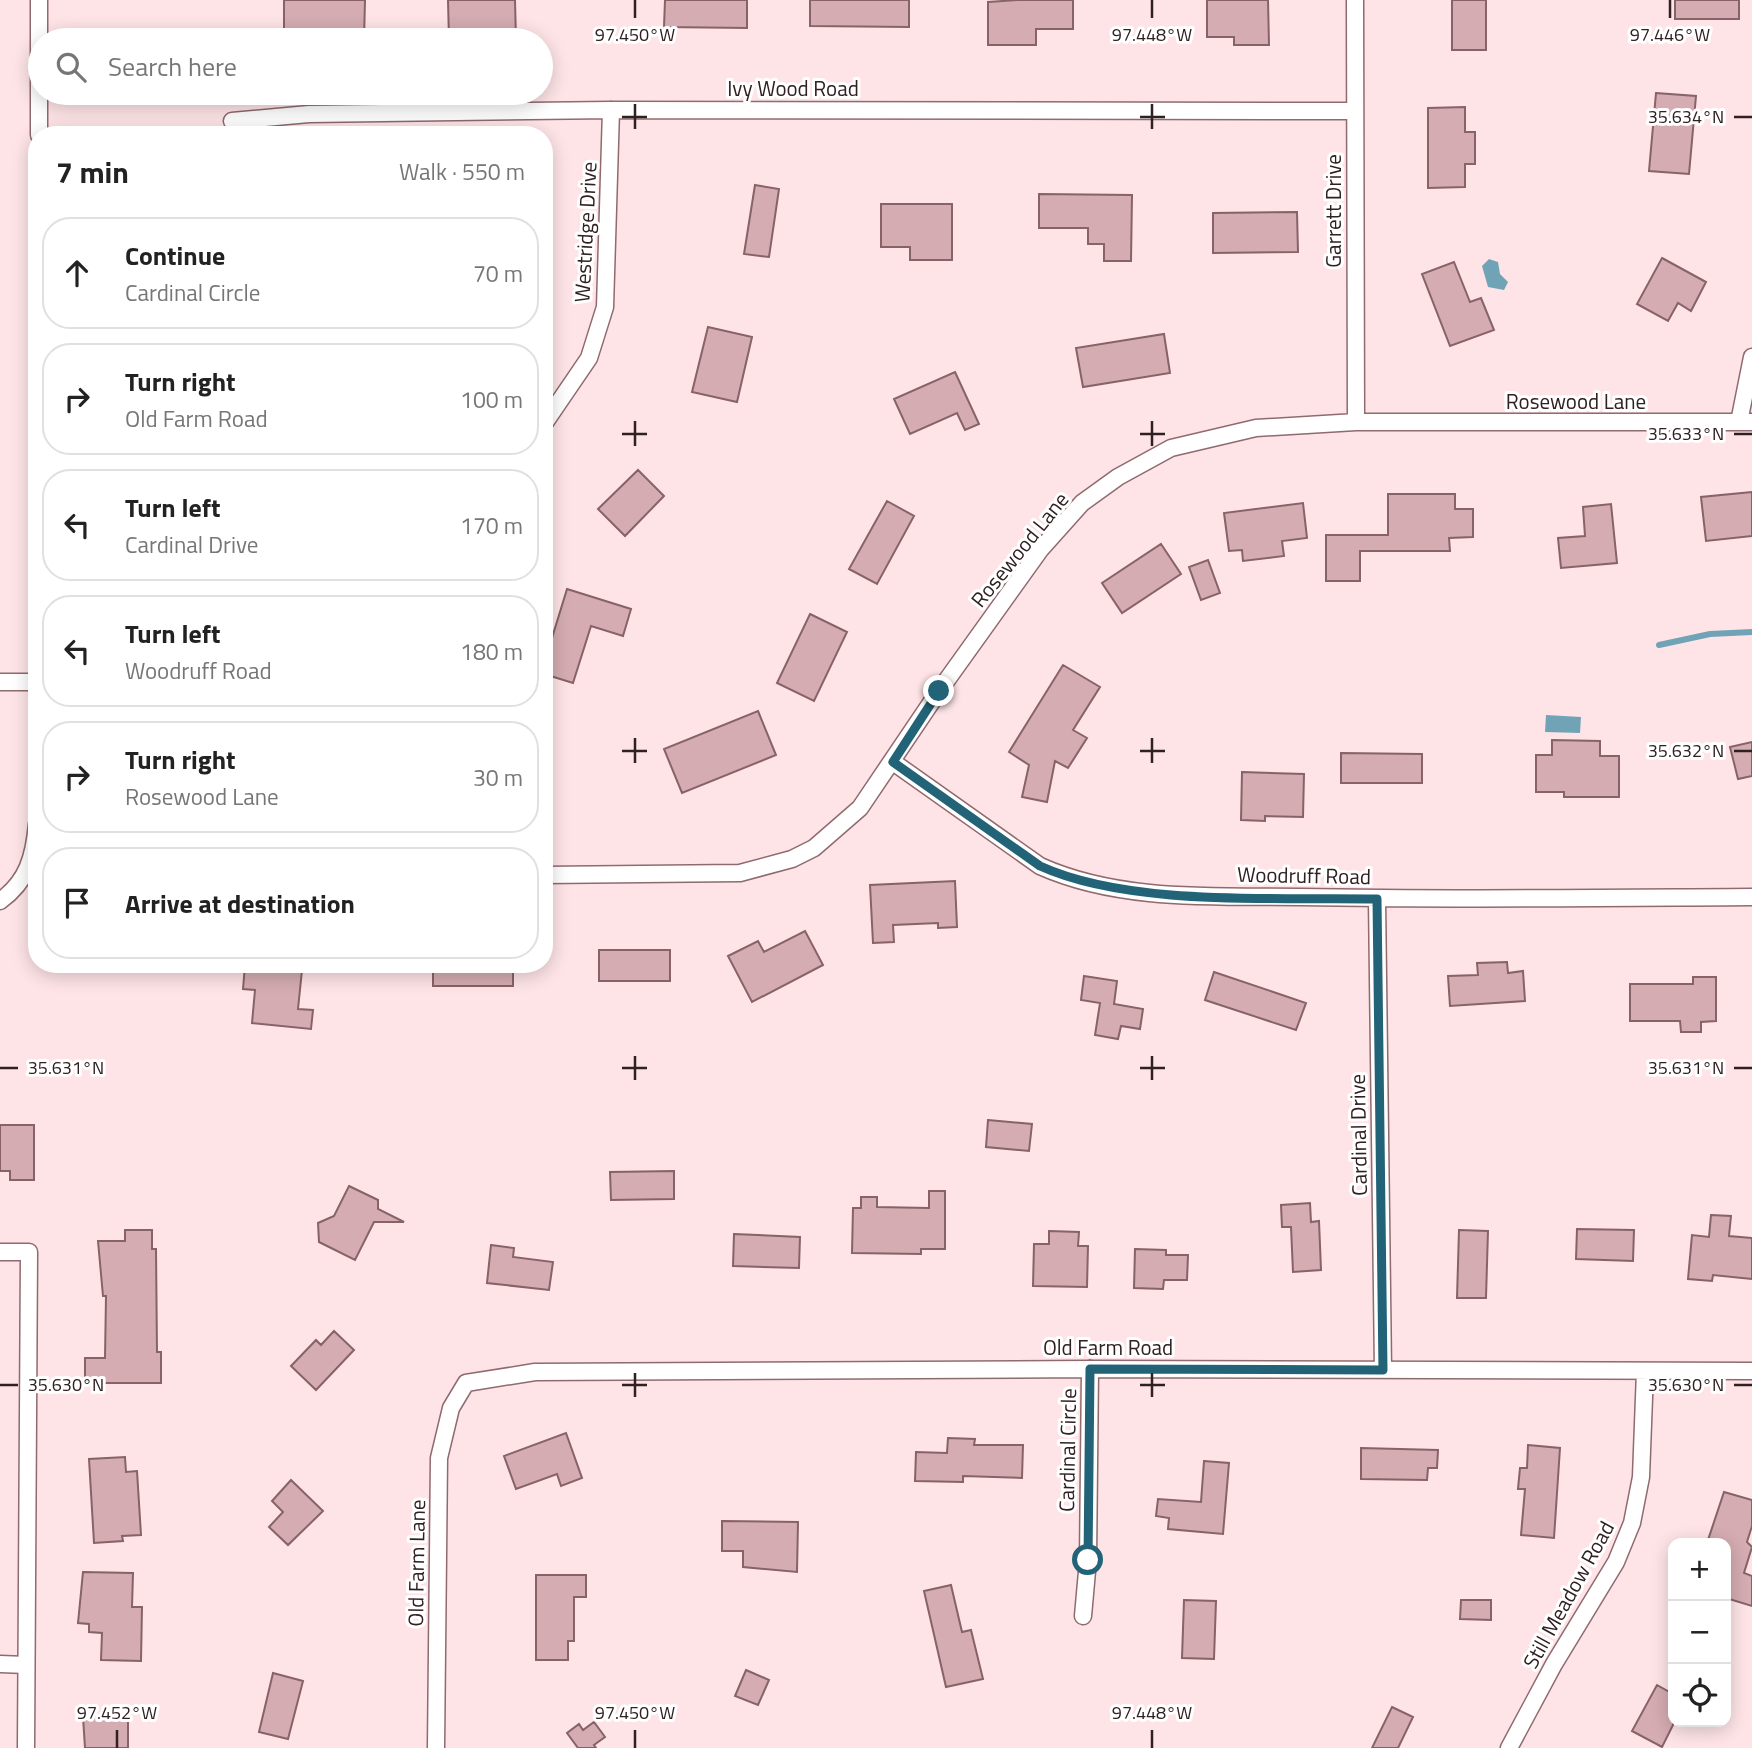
<!DOCTYPE html>
<meta charset="utf-8">
<style>
body{margin:0;font-family:"Titillium Web",sans-serif;background:#f2f2f2;color:#222}
.controls{position:absolute;right:21px;bottom:21px;display:grid;overflow:hidden;border-radius:14px;box-shadow:0 4px 18px #0003}
.controls button{width:63px;height:63px;display:grid;place-items:center;padding:0;border:0;border-bottom:2px solid #e0e0e0;background:#fff;color:#222;font:35px sans-serif}
.stop{position:absolute;width:21px;height:21px;margin:-16px;border:5px solid #236378;border-radius:50%;background:#fff}
.stop.end{background:#236378;border-color:#fff;box-shadow:0 2px 7px #0008}
.list{margin:0;padding:0;list-style:none}
h2{display:flex;justify-content:space-between;align-items:center;height:91px;margin:0;padding:0 28px;font-size:30px}
h2 small{font-size:23px;font-weight:400;color:#767676}
.list li{display:grid;grid-template-columns:46px 1fr auto;gap:21px;align-items:center;box-sizing:border-box;height:112px;margin:0 14px 14px;padding:0 14px;border:2px solid #e0e0e0;border-radius:28px}
.list b{display:block;font-size:26px;white-space:nowrap}
.list p{margin:0;font-size:23px;white-space:nowrap;color:#767676}
.list em{font-size:23px;font-style:normal;color:#767676}
.icon{flex:none;width:38px;height:38px;fill:none;stroke:currentColor;stroke-width:2;stroke-linecap:round;stroke-linejoin:round}
.map{position:relative;flex:none;width:1752px;height:1748px;overflow:hidden}
.search{position:absolute;background:#fff;box-shadow:0 4px 18px #0003;left:28px;top:28px;width:525px;height:77px;display:flex;align-items:center;gap:18px;box-sizing:border-box;padding:0 24px;border-radius:38px;color:#767676;font-size:26px}
.panel{position:absolute;background:#fff;box-shadow:0 4px 18px #0003;left:28px;top:126px;width:525px;height:847px;border-radius:28px}
.map>svg:first-child{display:block}
.water{fill:#71a3b6}
.lines{fill:none;stroke-linecap:round;stroke-linejoin:round}
.stream{stroke:#71a3b6;stroke-width:6}
.building{fill:#d4acb1;stroke:#876267;stroke-width:2}
.street-casing{stroke:#8f6a6f;stroke-width:19}
.street{stroke:#fff;stroke-width:16}
.route{stroke:#236378;stroke-width:9}
.ticks{fill:none;stroke:#2f2022;stroke-width:2.5}
.labels{text-anchor:middle;stroke-width:6;stroke-linejoin:round;paint-order:stroke}
.street-label{font-size:21px;fill:#2f2022;stroke:#fff}
.ticks-label{font-size:18px;text-anchor:middle;fill:#2f2022;stroke:#fff;stroke-width:6;stroke-linejoin:round;paint-order:stroke}
</style>
<div class="map">
<svg width="1752" height="1748" viewBox="0 0 1752 1748">
<rect width="100%" height="100%" fill="#fee4e7"/>
<path class="water" d="M1489 259 1498 262 1500 274 1508 282 1504 290 1488 287 1482 266Z
M1546 715 1581 717 1580 733 1545 732Z"/>
<g class="lines">
<path class="stream" d="M1659 645 1710 634 1752 632"/>
</g>
<path class="building" d="M284 0H365L364 40 284 38Z
M448 0H515L516 40H449Z
M665 0H747V28L664 27Z
M810 0H909V27L810 26Z
M1017 0H1073V29H1036V45H988V2Z
M1207 0H1268L1269 45H1234V37H1207Z
M1452 0H1486V50H1452Z
M1675 0H1739V19H1675Z
M1656 93 1696 96 1689 174 1649 171Z
M1465 107V132H1475V164H1465V187L1428 188V108Z
M755 185 779 189 769 257 744 254Z
M1039 194 1132 195 1131 261H1104V244H1088V228H1039Z
M881 204H952V260H910V247H881Z
M1297 212 1298 252 1213 253V213Z
M1662 258 1706 282 1691 311 1678 303 1668 321 1637 304Z
M1454 262 1470 302 1481 298 1494 330 1450 346 1422 274Z
M708 327 752 337 737 402 692 392Z
M1164 334 1170 373 1083 387 1076 348Z
M955 372 979 424 965 430 957 413 910 434 894 399Z
M638 470 664 496 625 536 598 509Z
M1752 492V536L1706 541 1701 497Z
M1388 494H1455V509H1473V537L1449 538 1450 551H1360V581H1326V535H1388Z
M887 501 914 516 877 584 849 569Z
M1303 503 1307 538 1282 541 1284 556 1243 561 1242 550 1229 551 1224 513Z
M1611 504 1617 563 1561 568 1558 538 1585 536 1583 507Z
M1161 544 1181 574 1122 613 1102 583Z
M1208 560 1220 593 1201 600 1189 567Z
M567 589 631 609 623 636 591 626 573 683 544 674V664Z
M810 614 847 632 814 701 777 683Z
M1063 665 1100 687 1073 730 1087 738 1068 768 1055 761 1047 802 1022 797 1029 765 1009 752Z
M758 711 776 755 682 793 664 749Z
M1552 740 1600 741V756H1619V797H1564V792H1536V755H1552Z
M1752 742V776L1738 779 1730 747Z
M1341 753 1422 754V783H1341Z
M1242 772 1304 774 1303 817 1265 816V821L1241 820Z
M955 881 957 927 938 928V923L893 925 894 942 873 943 870 885Z
M805 931 823 965 752 1002 728 956 758 941 764 952Z
M599 950H670V981H599Z
M1507 962 1508 973 1523 971 1525 1001 1450 1006 1448 976 1478 975 1477 963Z
M433 964H513V986H433Z
M245 965 302 970 298 1009 313 1010 311 1029 252 1023 255 990 243 989Z
M1214 972 1306 1003 1296 1030 1205 1000Z
M1084 976 1117 981 1114 1004 1143 1009 1140 1029 1121 1026 1118 1039 1095 1035 1100 1003 1081 1000Z
M1693 977H1716V1021L1701 1022V1032H1681L1680 1021H1630V984H1693Z
M988 1120 1032 1124 1029 1151 986 1147Z
M0 1125H34V1180H10V1171H0Z
M674 1171V1199L611 1200 610 1172Z
M349 1186 378 1200V1209L404 1222H374L355 1260 319 1242 318 1223 334 1216Z
M929 1191H945V1249H921V1254L852 1253 853 1208H861V1197H877V1207L929 1208Z
M1310 1203 1311 1222 1319 1221 1321 1270 1293 1272 1291 1227H1282L1281 1205Z
M1711 1215 1731 1216 1729 1236 1752 1238V1279L1713 1275 1712 1281 1688 1279 1692 1235 1709 1237Z
M1577 1229 1634 1230 1633 1261 1576 1259Z
M125 1230H152V1249H156L157 1352H161V1383H85V1358H105L106 1296H103L98 1241H125Z
M1459 1230 1488 1231 1486 1298H1457Z
M1049 1231 1079 1232 1078 1246H1088L1087 1287 1033 1286 1034 1244H1049Z
M734 1234 800 1237 799 1268 733 1266Z
M491 1245 514 1248 513 1257 553 1262 549 1290 487 1283Z
M1135 1249 1166 1250V1255H1188L1187 1280H1164L1163 1289 1134 1288Z
M334 1331 354 1350 316 1390 291 1366 316 1340 321 1345Z
M566 1433 582 1478 561 1486 557 1474 516 1489 504 1456Z
M948 1438 975 1439 974 1445H1023L1022 1478 963 1476V1482L915 1481 916 1452 947 1453Z
M1528 1445 1560 1448 1554 1538 1521 1535 1525 1489H1518L1520 1468H1527Z
M1361 1448 1438 1450 1437 1468H1428L1427 1480 1361 1479Z
M125 1457 126 1472 137 1471 141 1535 122 1536 123 1541 94 1543 89 1459Z
M1204 1461 1229 1463 1223 1534 1168 1529 1169 1518 1156 1516 1158 1499 1201 1502Z
M291 1480 323 1511 288 1545 269 1527 283 1512 272 1501Z
M1724 1492 1752 1500V1526L1747 1542 1752 1547 1744 1573 1752 1576V1606L1726 1598V1543H1707Z
M722 1521 798 1522 797 1572 743 1567V1551H722Z
M83 1572 133 1573 132 1607H142L141 1661 101 1660 102 1633 89 1632V1624L78 1623Z
M536 1575H586V1597H574V1641H568V1660H536Z
M951 1585 962 1632 971 1630 983 1679 946 1687 924 1591Z
M1184 1600 1216 1601 1214 1659 1182 1658Z
M1461 1600H1491V1620L1460 1619Z
M746 1670 769 1680 758 1705 735 1696Z
M273 1673 303 1681 288 1739 259 1732Z
M1657 1685 1673 1694V1725L1662 1747 1632 1731Z
M1392 1707 1413 1717 1398 1748H1372Z
M128 1715V1748H85L83 1717Z
M594 1722 605 1737 594 1745 596 1748H578L567 1733 579 1724 583 1730Z"/>
<g class="lines">
<g class="street-casing">
<path id="street" d="M1355 0 1356 422
M232 121 309 114 611 110 1355 111
M39 135V0
M1739 422 1752 357
M544 424 589 358 605 307 611 110
M0 682H37
M893 762 1040 866C1120 902 1216 896 1301 897 1452 900 1602 898 1752 897
M544 875 740 873 792 859 814 848 860 808 939 691 1040 550 1082 503 1118 477 1171 448 1256 428 1356 422H1752
M1377 899 1383 1370
M0 901C28 881 34 856 37 824
M0 1252H29L26 1748
M1083 1616 1088 1560 1090 1369
M0 1664 26 1665
M436 1748 439 1458 451 1408 466 1383 535 1372 1090 1369 1752 1371
M1509 1748 1554 1664 1616 1562 1632 1523 1641 1477 1645 1371"/>
</g>
<use href="#street" class="street"/>
</g>
<g class="lines">
<path class="route" d="M939 691 893 762 1040 866C1130 907 1278 897 1377 899L1383 1370 1090 1369 1088 1560"/>
</g>
<path class="ticks" d="M635 0V18M1152 0V18M1670 0V18M635 104V129M1152 104V129M622 117H647M1140 117H1165M1734 117H1752M635 421V446M1152 421V446M622 434H647M1140 434H1165M1734 434H1752M635 738V763M1152 738V763M622 751H647M1140 751H1165M1734 751H1752M635 1056V1080M1152 1056V1080M0 1068H18M622 1068H647M1140 1068H1165M1734 1068H1752M635 1373V1397M1152 1373V1397M0 1385H18M622 1385H647M1140 1385H1165M1734 1385H1752M117 1730V1748M635 1730V1748M1152 1730V1748"/>
<g class="labels">
<g class="street-label">
<text x="793" y="96">Ivy Wood Road</text>
<text transform="translate(1334 211) rotate(-90)" y="7">Garrett Drive</text>
<text transform="translate(586 232) rotate(-87)" y="7">Westridge Drive</text>
<text x="1576" y="409">Rosewood Lane</text>
<text transform="translate(1020 550) rotate(-51)" y="7">Rosewood Lane</text>
<text transform="translate(1304 876) rotate(1)" y="7">Woodruff Road</text>
<text transform="translate(1359 1135) rotate(-91)" y="7">Cardinal Drive</text>
<text x="1108" y="1355">Old Farm Road</text>
<text transform="translate(1068 1450) rotate(-89)" y="7">Cardinal Circle</text>
<text transform="translate(417 1563) rotate(-89)" y="7">Old Farm Lane</text>
<text transform="translate(1569 1595) rotate(-61)" y="7">Still Meadow Road</text>
</g>
</g>
<g class="ticks-label">
<text x="635" y="41">97.450°W</text>
<text x="1152" y="41">97.448°W</text>
<text x="1670" y="41">97.446°W</text>
<text x="1686" y="123">35.634°N</text>
<text x="1686" y="440">35.633°N</text>
<text x="1686" y="757">35.632°N</text>
<text x="66" y="1074">35.631°N</text>
<text x="1686" y="1074">35.631°N</text>
<text x="66" y="1391">35.630°N</text>
<text x="1686" y="1391">35.630°N</text>
<text x="117" y="1719">97.452°W</text>
<text x="635" y="1719">97.450°W</text>
<text x="1152" y="1719">97.448°W</text>
</g>
</svg>
<div class="controls">
<button>+</button>
<button>−</button>
<button><svg class="icon" aria-label="locate" viewBox="0 0 24 24"><circle cx="12" cy="12" r="6"/><path d="M12 2v4M12 18v4M2 12h4M18 12h4"/></svg></button>
</div>
<div class="stop" style="left:1088px;top:1560px"></div>
<div class="stop end" style="left:939px;top:691px"></div>
<div class="search"><svg class="icon" aria-label="search" viewBox="0 0 24 24"><circle cx="10" cy="10" r="6"/><path d="M15 15l6 6"/></svg>Search here</div>
<section class="panel">
<h2>7 min<small>Walk · 550 m</small></h2>
<ul class="list">
<li><svg class="icon" aria-label="ahead" viewBox="0 0 24 24"><path d="M12 20V5M6 11l6-6 6 6"/></svg><div><b>Continue</b><p>Cardinal Circle</p></div><em>70 m</em></li>
<li><svg class="icon" aria-label="right" viewBox="0 0 24 24"><path d="M7 20v-9h11M14 6l5 5-5 5"/></svg><div><b>Turn right</b><p>Old Farm Road</p></div><em>100 m</em></li>
<li><svg class="icon" aria-label="left" viewBox="0 0 24 24"><path d="M17 20v-9H6M10 6l-5 5 5 5"/></svg><div><b>Turn left</b><p>Cardinal Drive</p></div><em>170 m</em></li>
<li><svg class="icon" aria-label="left" viewBox="0 0 24 24"><path d="M17 20v-9H6M10 6l-5 5 5 5"/></svg><div><b>Turn left</b><p>Woodruff Road</p></div><em>180 m</em></li>
<li><svg class="icon" aria-label="right" viewBox="0 0 24 24"><path d="M7 20v-9h11M14 6l5 5-5 5"/></svg><div><b>Turn right</b><p>Rosewood Lane</p></div><em>30 m</em></li>
<li><svg class="icon" aria-label="arrive" viewBox="0 0 24 24"><path d="M6 21V4h12l-3 4 3 4H6"/></svg><div><b>Arrive at destination</b></div></li>
</ul>
</section>
</div>
